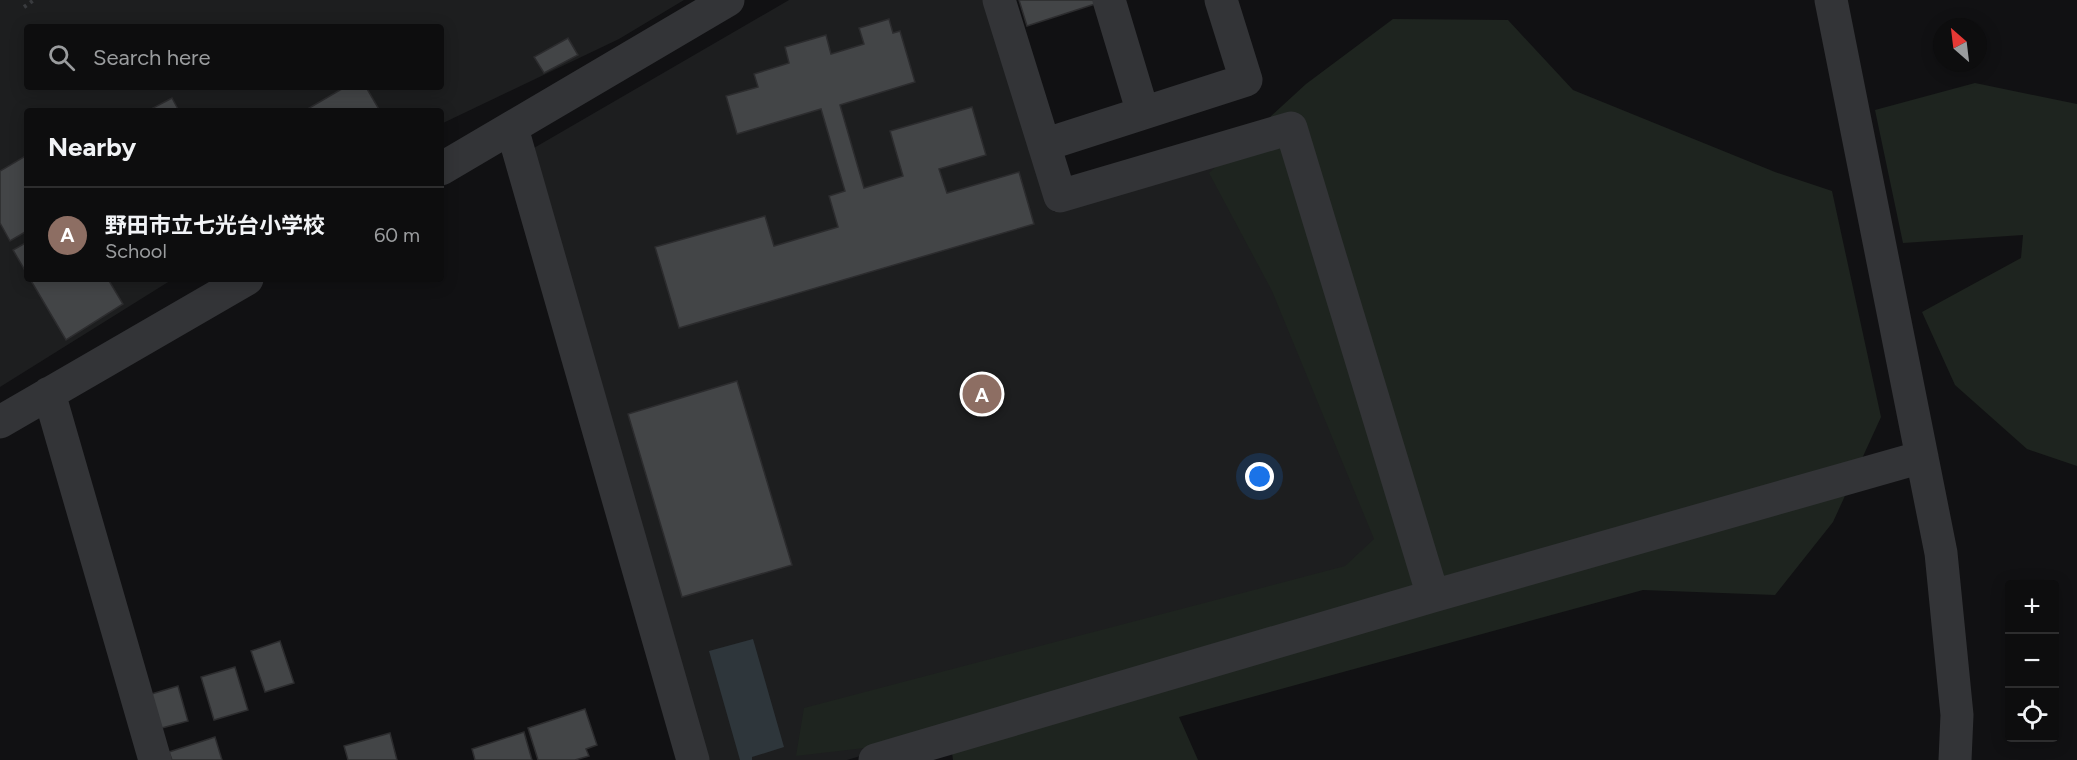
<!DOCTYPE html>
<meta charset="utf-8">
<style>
body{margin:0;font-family:Figtree,"Noto Sans JP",sans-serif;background:#161617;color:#f1f3f6}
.controls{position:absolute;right:18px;bottom:18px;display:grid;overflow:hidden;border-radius:6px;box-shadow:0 3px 15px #0003}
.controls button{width:54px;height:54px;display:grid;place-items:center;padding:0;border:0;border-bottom:2px solid #2d2d2e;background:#0d0d0e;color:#f1f3f6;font:30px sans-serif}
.compass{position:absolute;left:1933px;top:18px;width:54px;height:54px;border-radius:50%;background:#0d0d0e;box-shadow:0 3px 15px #0003;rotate:332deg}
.you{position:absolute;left:1260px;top:477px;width:21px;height:21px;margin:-15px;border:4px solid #fff;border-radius:50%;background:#1a73e8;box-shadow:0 0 0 9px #1a73e833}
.badge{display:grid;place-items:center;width:39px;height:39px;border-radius:50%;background:#d99d43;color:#fff;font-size:20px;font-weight:700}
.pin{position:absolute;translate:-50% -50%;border:3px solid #fff;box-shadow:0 2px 6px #0006}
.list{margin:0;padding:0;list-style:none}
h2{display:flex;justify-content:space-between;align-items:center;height:78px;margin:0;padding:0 24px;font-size:26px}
h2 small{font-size:20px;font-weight:400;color:#9a9c9e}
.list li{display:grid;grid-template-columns:39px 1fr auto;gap:18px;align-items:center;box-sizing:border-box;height:96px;padding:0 24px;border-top:2px solid #2d2d2e}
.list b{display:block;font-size:22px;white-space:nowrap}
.list p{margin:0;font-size:20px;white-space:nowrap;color:#9a9c9e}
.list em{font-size:20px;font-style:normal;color:#9a9c9e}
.icon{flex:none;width:33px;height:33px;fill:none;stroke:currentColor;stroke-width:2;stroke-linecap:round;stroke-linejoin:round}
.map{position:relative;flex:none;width:2077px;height:760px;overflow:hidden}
.search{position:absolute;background:#0d0d0e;box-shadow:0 3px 15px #0003;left:24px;top:24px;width:420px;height:66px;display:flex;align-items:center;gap:15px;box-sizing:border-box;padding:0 21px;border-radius:6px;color:#9a9c9e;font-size:22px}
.panel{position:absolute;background:#0d0d0e;box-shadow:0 3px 15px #0003;left:24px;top:108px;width:420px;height:174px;border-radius:6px}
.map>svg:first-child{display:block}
.built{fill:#1d1e1f;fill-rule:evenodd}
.green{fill:#1e241f}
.water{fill:#2e363b}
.building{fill:#434547;stroke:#2c2c2e;stroke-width:1.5}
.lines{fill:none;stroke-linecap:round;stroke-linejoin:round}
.path{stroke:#393b3e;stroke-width:4;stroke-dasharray:3 4.5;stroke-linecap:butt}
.minor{stroke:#333437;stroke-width:33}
</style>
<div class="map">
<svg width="2077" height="760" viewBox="0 0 2077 760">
<rect width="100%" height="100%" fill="#111113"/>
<path class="built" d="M0 0H684L619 39 441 124V111H27V279H173L0 387ZM27 27H441V87H27Z
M789 0H994L1044 145 1054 212 1280 145 1410 594 847 760H708L527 152Z"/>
<path class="green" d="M1393 19 1508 20 1573 90 1775 172 1832 191 1881 417 1833 522 1775 595 1643 590 1179 717 1198 760H953L950 738 796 756 804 708 1345 566 1374 539 1272 291 1209 173 1306 84Z
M1975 83 2077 104V466L2027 449 1955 385 1922 312 2021 258 2023 235 1903 243 1875 110Z"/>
<path class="water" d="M753 639 784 747 752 757V760H740L709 651Z"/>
<path class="building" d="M1019 0H1093L1095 4 1027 26Z
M889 19 893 33 900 31 915 82 840 105 864 188 903 176 890 131 972 107 986 155 939 169 947 193 1019 172 1034 224 679 328 655 247 765 216 774 246 838 227 829 196 845 191 821 109 737 134 726 96 758 87 754 74 789 63 785 47 826 35 831 54 864 44 859 28Z
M568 38 578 55 544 73 534 57Z
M345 87H366L380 111H304Z
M172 98 179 111H152L151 109Z
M27 155V231L10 241 0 223V171Z
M27 242V274L13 250Z
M30 279H108L123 304 66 340Z
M737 381 792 565 682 597 628 414Z
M280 641 294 683 265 692 251 651Z
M235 667 248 710 214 720 201 677Z
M178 686 188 721 158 729 148 695Z
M585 709 597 745 586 749 589 756 575 760H538L528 728Z
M524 732 532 760H475L472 749Z
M390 733 397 760H348L344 746Z
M215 737 222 760H172L169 752Z"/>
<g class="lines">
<path class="path" d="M24 7 34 0"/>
<path class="minor" d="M999 0 1060 196 1291 128 1433 596
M1109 0 1143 113
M1831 0 1941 553 1957 715 1955 760
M512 128 693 760
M1044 145 1246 80 1221 0
M441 169 728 0
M49 393 155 760
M0 422 247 279
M875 760 1433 596 1922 457"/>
</g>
</svg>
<div class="controls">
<button>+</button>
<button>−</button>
<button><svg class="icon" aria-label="locate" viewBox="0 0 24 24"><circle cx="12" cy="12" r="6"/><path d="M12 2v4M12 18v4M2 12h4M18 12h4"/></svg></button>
</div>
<svg class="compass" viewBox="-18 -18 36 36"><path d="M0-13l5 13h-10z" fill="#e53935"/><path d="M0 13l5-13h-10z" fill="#9a9c9e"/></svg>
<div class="you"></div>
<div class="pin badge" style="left:982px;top:394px;background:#8d6e63">A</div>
<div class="search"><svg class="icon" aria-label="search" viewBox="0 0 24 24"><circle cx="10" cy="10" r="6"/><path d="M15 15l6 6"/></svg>Search here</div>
<section class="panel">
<h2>Nearby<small></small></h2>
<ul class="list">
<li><span class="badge" style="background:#8d6e63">A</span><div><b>野田市立七光台小学校</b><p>School</p></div><em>60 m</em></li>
</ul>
</section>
</div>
